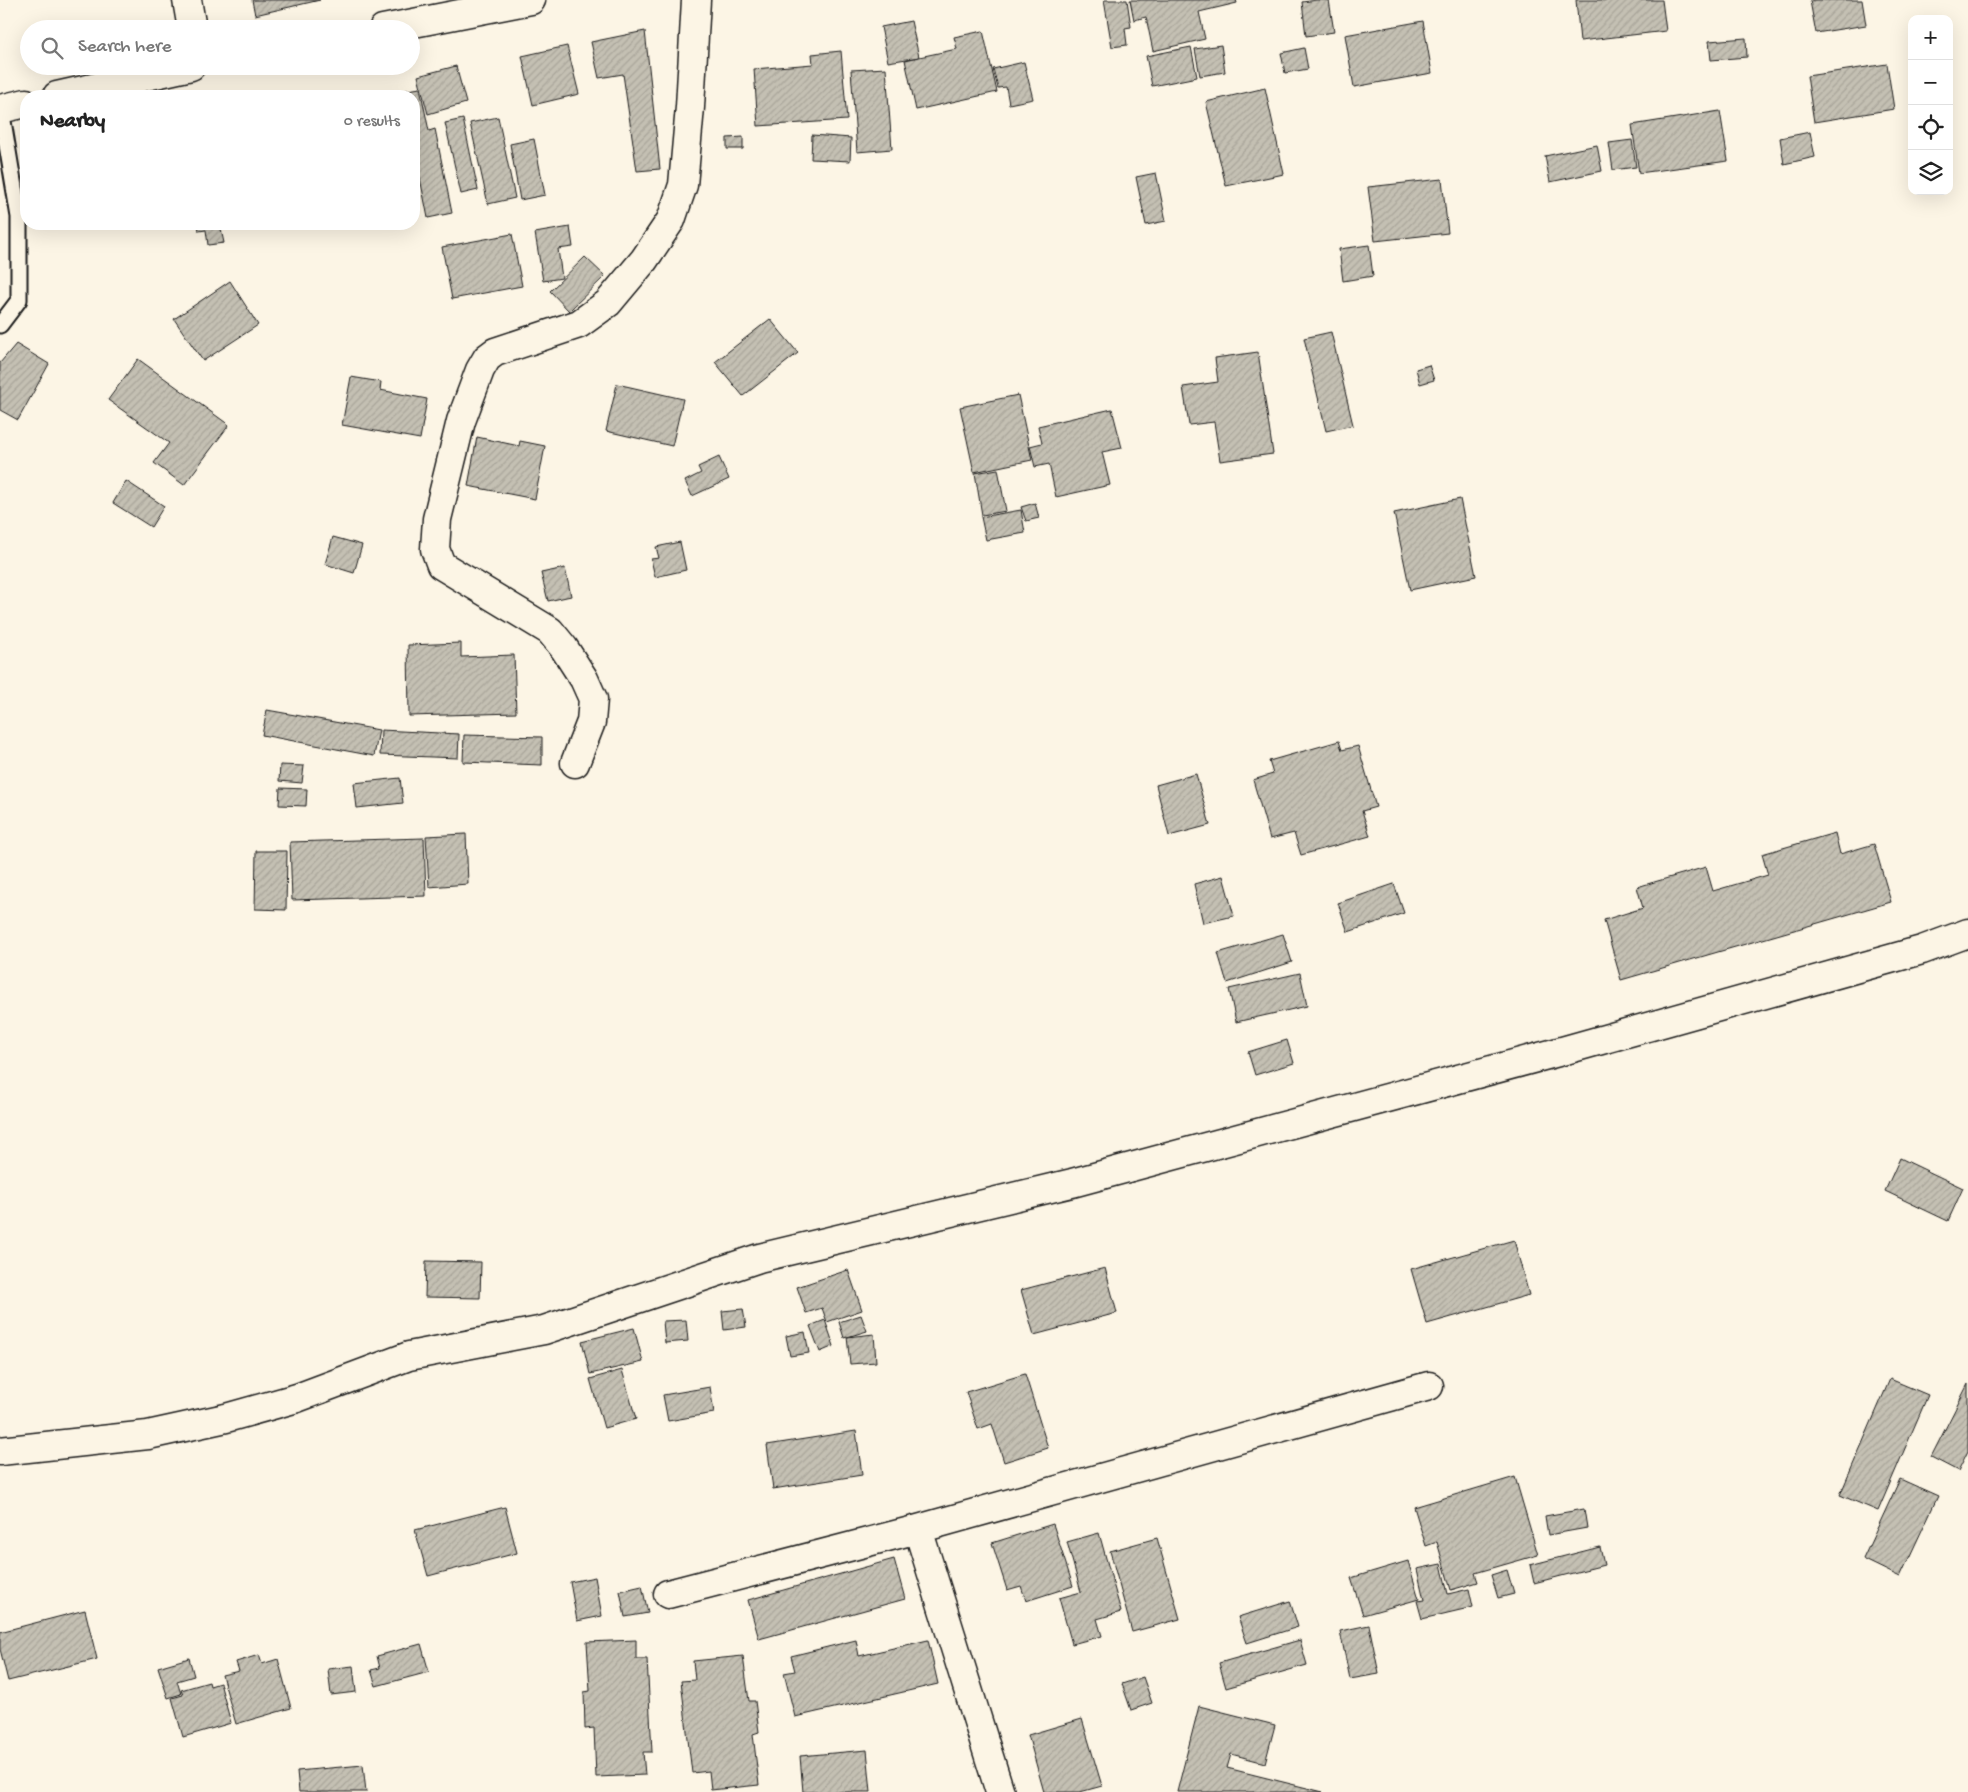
<!DOCTYPE html>
<meta charset="utf-8">
<style>
body{margin:0;font-family:"Gochi Hand",sans-serif;background:#f6f6f6;color:#222}
.controls{position:absolute;right:15px;top:15px;display:grid;overflow:hidden;border-radius:10px;box-shadow:0 5px 20px #0002}
.controls button{width:45px;height:45px;display:grid;place-items:center;padding:0;border:0;border-bottom:1px solid #e0e0e0;background:#fff;color:#222;font:25px sans-serif}
.list{margin:0;padding:0;list-style:none}
h2{display:flex;justify-content:space-between;align-items:center;height:65px;margin:0;padding:0 20px;font-size:21px}
h2 small{font-size:16px;font-weight:400;color:#767676}
.icon{flex:none;width:28px;height:28px;fill:none;stroke:currentColor;stroke-width:2;stroke-linecap:round;stroke-linejoin:round}
.map{position:relative;flex:none;width:1968px;height:1792px;overflow:hidden}
.search{position:absolute;background:#fff;box-shadow:0 5px 20px #0002;left:20px;top:20px;width:400px;height:55px;display:flex;align-items:center;gap:12px;box-sizing:border-box;padding:0 18px;border-radius:28px;color:#767676;font-size:19px}
.panel{position:absolute;background:#fff;box-shadow:0 5px 20px #0002;left:20px;top:90px;width:400px;height:140px;border-radius:20px}
.map>svg:first-child{display:block}
.building{fill:url(#building-hatch);stroke:#1c1c1c}
.lines{fill:none;stroke-linecap:round;stroke-linejoin:round}
.service-casing{stroke:#1c1c1c;stroke-width:19}
.minor-casing{stroke:#1c1c1c;stroke-width:31}
.service{stroke:#fcf5e5;stroke-width:15}
.minor{stroke:#fcf5e5;stroke-width:28}
</style>
<div class="map">
<svg width="1968" height="1792" viewBox="0 0 1968 1792">
<defs>
<pattern id="building-hatch" width="6" height="6" patternUnits="userSpaceOnUse" patternTransform="scale(1.25)"><rect width="6" height="6" fill="#c4c0b3"/><path d="M-1 1l2-2M0 6l6-6M5 7l2-2" fill="none" stroke="#a8a499"/></pattern>
</defs>
<rect width="100%" height="100%" fill="#fcf5e5"/>
<filter id="ink" filterUnits="userSpaceOnUse"><feTurbulence type="fractalNoise" baseFrequency=".02" numOctaves="2"/><feDisplacementMap in="SourceGraphic" scale="10" xChannelSelector="R" yChannelSelector="G"/><feConvolveMatrix kernelMatrix="1 2 1 2 8 2 1 2 1" color-interpolation-filters="sRGB"/></filter>
<g filter="url(#ink)">
<path class="building" d="M252 0H320L255 15Z
M1104 0H1127L1131 27 1125 28 1127 45 1112 47Z
M1130 0H1236L1237 3 1199 12 1205 39 1153 51 1146 17 1134 20Z
M1317 0H1329L1334 32 1306 36 1302 2Z
M1576 0H1662L1666 31 1580 41Z
M1815 0H1862L1866 25 1816 33 1810 1Z
M911 21 919 57 888 62 881 27Z
M1423 21 1432 73 1354 87 1345 35Z
M645 31 660 169 637 171 623 74 599 78 591 42Z
M983 31 997 92 916 110 905 60 957 49 954 37Z
M1746 38 1747 57 1711 60 1709 41Z
M1221 45 1225 72 1200 76 1195 49Z
M567 46 579 94 533 105 522 56Z
M1191 47 1197 77 1152 86 1146 56Z
M1304 48 1308 69 1285 73 1281 53Z
M841 51 847 120 758 126 754 69 813 64 812 54Z
M1024 62 1033 99 1009 104 1006 87 998 88 993 69Z
M1887 64 1894 109 1814 122 1807 76Z
M456 66 466 103 428 114 418 76Z
M886 68 892 149 857 152 851 70Z
M420 88 429 131 435 129 452 213 428 218 414 148V96H403L402 91Z
M1265 88 1284 174 1226 186 1206 102Z
M1720 111 1728 161 1639 173 1632 125Z
M498 117 515 198 488 204 470 123Z
M463 119 478 190 461 194 445 123Z
M1810 132 1815 157 1784 164 1780 138Z
M812 135 851 138 850 161 811 159Z
M743 137V149H727V138Z
M534 139 545 195 520 200 510 144Z
M1632 140 1636 167 1613 170 1609 143Z
M1597 145 1602 171 1550 182 1545 156Z
M1156 173 1166 221 1146 225 1136 177Z
M1442 179 1448 233 1375 241 1368 187Z
M198 224H253L221 229 224 243 208 245 206 230 199 231Z
M570 227 573 247 558 249 562 278 543 281 535 233Z
M512 234 522 286 452 299 442 247Z
M1369 245 1373 276 1343 281 1339 249Z
M585 257 605 276 569 311 550 291Z
M230 281 258 325 203 361 174 319Z
M770 319 798 353 743 396 715 362Z
M1331 332 1353 425 1326 431 1304 338Z
M16 344 49 364 18 420 0 410V363Z
M1258 352 1273 454 1220 461 1214 422 1189 425 1183 387 1218 382 1215 358Z
M138 359 229 425 184 485 154 463 169 443 108 400Z
M1429 365 1434 380 1420 384 1416 369Z
M351 377 381 382 380 390 427 399 420 439 342 425Z
M617 384 683 399 672 446 606 431Z
M1018 395 1032 460 974 472 960 407Z
M1112 409 1122 448 1102 452 1110 485 1056 497 1049 464 1035 467 1030 446 1042 443 1038 426Z
M477 437 519 446 520 441 545 446 535 499 468 486Z
M719 457 729 479 692 496 685 481 701 473 698 467Z
M998 469 1006 511 982 515 975 473Z
M126 481 164 506 151 527 113 503Z
M1460 499 1476 576 1410 590 1394 513Z
M1035 503 1039 518 1026 521 1021 507Z
M1021 510 1025 533 986 540 981 517Z
M333 537 362 545 354 573 325 564Z
M680 542 686 570 655 577 651 559 659 558 656 547Z
M565 568 571 596 548 601 541 573Z
M461 643V657L514 655 516 713 409 716 408 645Z
M267 710 379 730 374 756 262 735Z
M381 730 459 734 458 758 380 755Z
M464 735 542 737V765L463 762Z
M1339 741 1342 750 1358 746 1376 807 1362 811 1370 836 1301 855 1294 833 1270 839 1253 780 1273 774 1269 761Z
M280 765 304 766 302 783 279 781Z
M1196 774 1210 825 1169 836 1156 785Z
M400 778 403 803 357 808 354 783Z
M280 788 307 789 306 806 279 805Z
M1835 833 1840 854 1874 844 1891 902 1621 980 1604 920 1643 908 1637 887 1706 867 1713 891 1768 875 1762 854Z
M466 834 468 884 429 887 426 836Z
M424 838 426 896 292 900 290 842Z
M256 851H287L286 910 255 909Z
M1223 876 1234 916 1203 923 1194 884Z
M1394 884 1404 913 1348 932 1338 903Z
M1283 934 1292 962 1227 983 1218 953Z
M1300 973 1307 1006 1236 1022 1229 989Z
M1287 1040 1294 1063 1255 1075 1248 1052Z
M1900 1158 1963 1188 1948 1221 1885 1191Z
M1514 1240 1529 1295 1427 1324 1411 1269Z
M426 1261 481 1262 480 1298 425 1297Z
M1105 1268 1117 1313 1034 1335 1021 1290Z
M848 1270 862 1310 827 1322 822 1308 806 1313 797 1287Z
M743 1309 746 1327 724 1330 722 1311Z
M861 1315 867 1331 844 1338 839 1322Z
M686 1320 688 1341 665 1343 663 1321Z
M825 1320 834 1346 820 1352 810 1326Z
M634 1328 643 1362 590 1374 582 1341Z
M805 1332 809 1353 790 1356 786 1336Z
M874 1334 876 1362 850 1364 847 1337Z
M622 1370 636 1419 604 1428 590 1379Z
M1025 1374 1048 1448 1004 1462 992 1424 978 1429 966 1392Z
M1890 1379 1928 1395 1878 1511 1840 1495Z
M1968 1384V1451L1958 1471 1931 1457Z
M710 1387 714 1413 668 1421 663 1395Z
M856 1431 862 1475 773 1489 767 1445Z
M1515 1477 1538 1555 1475 1573 1478 1582 1451 1590 1437 1542 1426 1546 1414 1507Z
M1900 1479 1938 1496 1900 1577 1863 1559Z
M505 1507 517 1553 428 1576 415 1530Z
M1584 1509 1587 1528 1548 1535 1545 1516Z
M1053 1524 1073 1586 1026 1601 1021 1586 1007 1590 992 1543Z
M1099 1533 1121 1612 1097 1619 1102 1636 1072 1644 1059 1598 1081 1592 1067 1542Z
M1157 1538 1180 1619 1132 1632 1110 1551Z
M1600 1547 1604 1565 1534 1583 1530 1565Z
M894 1559 905 1599 759 1639 748 1600Z
M1408 1561 1419 1599 1363 1615 1351 1578Z
M1441 1564 1448 1594 1469 1589 1473 1607 1422 1619 1417 1601 1424 1600 1417 1569Z
M1507 1570 1514 1594 1498 1598 1491 1575Z
M595 1577 602 1616 577 1621 570 1582Z
M642 1586 648 1613 625 1617 620 1591Z
M1290 1601 1298 1627 1247 1643 1238 1617Z
M85 1610 97 1659 8 1681 0 1649V1632Z
M1369 1625 1379 1674 1350 1679 1340 1631Z
M636 1640V1659H647L652 1752H643L645 1775 596 1777 594 1728 585 1729 584 1692 590 1691 587 1642Z
M856 1640 859 1656 928 1640 938 1684 795 1717 784 1673 795 1671 791 1656Z
M1300 1640 1307 1665 1226 1688 1219 1663Z
M421 1644 429 1672 376 1686 371 1670 380 1668 377 1656Z
M259 1655 262 1664 278 1659 291 1708 236 1724 222 1675 239 1671 236 1662Z
M743 1656 749 1701H755L759 1732 753 1734 759 1785 711 1790 709 1771 692 1773 681 1681 695 1680 693 1661Z
M189 1658 194 1676 177 1681 181 1694 168 1698 158 1667Z
M353 1666 356 1692 331 1695 328 1669Z
M1143 1677 1152 1703 1131 1710 1122 1684Z
M209 1682 210 1686 220 1683 231 1723 183 1737 172 1698 183 1695 181 1690Z
M1199 1706 1275 1725 1265 1763 1231 1754 1227 1768 1323 1792H1177Z
M1082 1719 1102 1786 1080 1792H1044L1028 1735Z
M867 1750 871 1792H803L800 1756Z
M363 1765 366 1792H299L297 1771Z"/>
<g class="lines">
<g class="service-casing">
<path id="service" d="M0 325 19 300V217L1 109"/>
</g>
<g class="minor-casing">
<path id="minor" d="M187 0 192 29
M383 29 531 0
M57 96 191 66
M0 109 26 103
M575 763 591 722 593 699 584 679 564 648 550 631 441 565 435 549 437 519 461 421 480 370 487 358 495 352 579 324 608 303 644 260 671 220 683 185 690 107 696 0
M0 1451 148 1435 226 1418 297 1398 409 1356 544 1330 759 1258 1072 1183 1562 1051 1922 950 1968 933
M918 1529 1000 1792
M668 1594 918 1529 1429 1386"/>
</g>
<use href="#service" class="service"/>
<use href="#minor" class="minor"/>
</g>
</g>
</svg>
<div class="controls">
<button>+</button>
<button>−</button>
<button><svg class="icon" aria-label="locate" viewBox="0 0 24 24"><circle cx="12" cy="12" r="6"/><path d="M12 2v4M12 18v4M2 12h4M18 12h4"/></svg></button>
<button><svg class="icon" aria-label="layers" viewBox="0 0 24 24"><path d="M12 4l9 5-9 5-9-5zM3 14l9 5 9-5"/></svg></button>
</div>
<div class="search"><svg class="icon" aria-label="search" viewBox="0 0 24 24"><circle cx="10" cy="10" r="6"/><path d="M15 15l6 6"/></svg>Search here</div>
<section class="panel">
<h2>Nearby<small>0 results</small></h2>
<ul class="list">
</ul>
</section>
</div>
